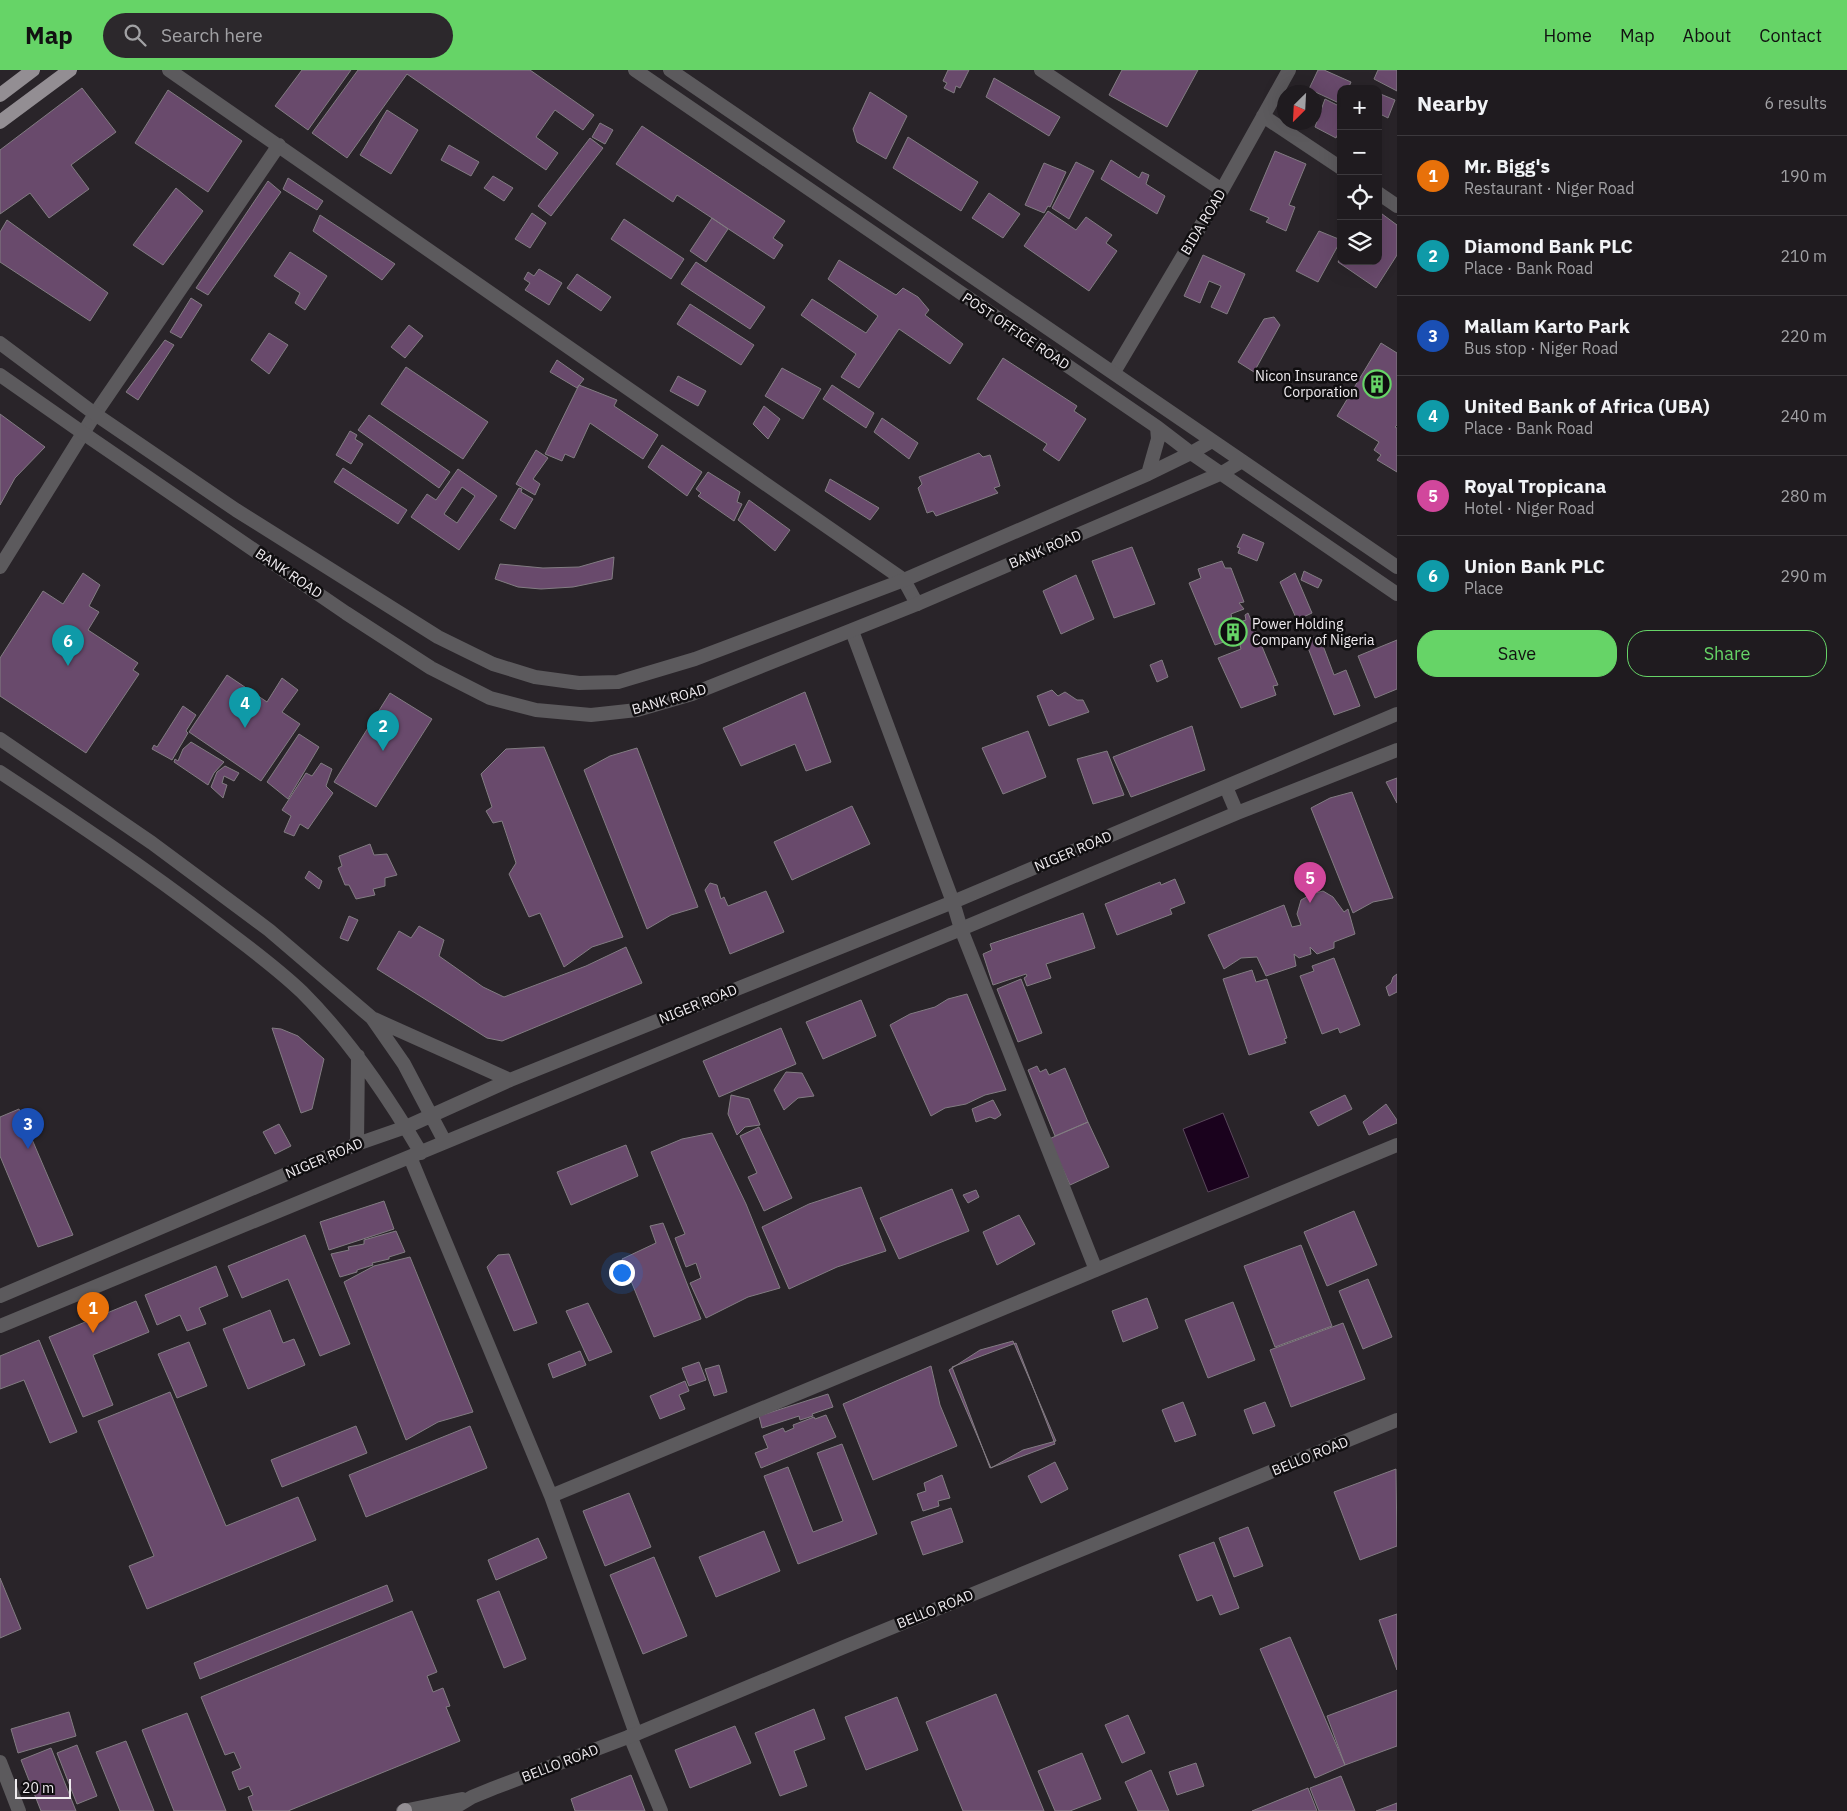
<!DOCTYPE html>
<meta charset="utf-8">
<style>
body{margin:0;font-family:"IBM Plex Sans",sans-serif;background:#2c282c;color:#f1f3f6}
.controls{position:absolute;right:15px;top:15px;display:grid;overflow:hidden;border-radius:10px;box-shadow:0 5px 20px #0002}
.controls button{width:45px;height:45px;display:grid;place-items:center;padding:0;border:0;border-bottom:1px solid #3c393d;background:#1f1b1f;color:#f1f3f6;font:25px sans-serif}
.compass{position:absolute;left:1277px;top:15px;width:45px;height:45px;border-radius:50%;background:#1f1b1f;box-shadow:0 5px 20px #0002;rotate:204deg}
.scale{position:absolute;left:15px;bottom:12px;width:56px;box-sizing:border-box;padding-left:5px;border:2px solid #efebef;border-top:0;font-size:14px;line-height:18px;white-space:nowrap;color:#efebef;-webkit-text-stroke:4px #100e10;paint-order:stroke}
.you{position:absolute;left:621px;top:1202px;width:18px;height:18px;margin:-12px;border:4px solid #fff;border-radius:50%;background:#1a73e8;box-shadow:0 0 0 8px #1a73e833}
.badge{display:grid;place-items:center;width:32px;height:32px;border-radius:50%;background:#66d467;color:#fff;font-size:16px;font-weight:700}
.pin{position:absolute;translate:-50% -41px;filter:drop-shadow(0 1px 2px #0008)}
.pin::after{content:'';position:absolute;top:26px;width:18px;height:15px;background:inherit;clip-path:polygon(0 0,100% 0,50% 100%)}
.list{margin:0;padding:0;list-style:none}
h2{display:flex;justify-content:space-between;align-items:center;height:65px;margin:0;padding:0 20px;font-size:21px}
h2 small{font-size:16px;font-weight:400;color:#a1a1a4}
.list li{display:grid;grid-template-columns:32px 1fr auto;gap:15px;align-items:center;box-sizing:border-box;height:80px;padding:0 20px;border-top:1px solid #3c393d}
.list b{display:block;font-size:19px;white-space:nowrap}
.list p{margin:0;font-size:16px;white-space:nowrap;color:#a1a1a4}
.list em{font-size:16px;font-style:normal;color:#a1a1a4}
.actions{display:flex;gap:10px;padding:15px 20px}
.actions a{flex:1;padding:11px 0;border:1px solid #66d467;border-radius:20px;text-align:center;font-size:18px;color:#66d467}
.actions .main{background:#66d467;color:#111}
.icon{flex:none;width:28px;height:28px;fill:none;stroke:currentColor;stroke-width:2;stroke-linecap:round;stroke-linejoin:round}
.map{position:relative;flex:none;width:1397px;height:1741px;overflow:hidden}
header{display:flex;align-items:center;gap:30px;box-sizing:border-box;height:70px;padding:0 25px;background:#66d467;color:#111}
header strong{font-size:24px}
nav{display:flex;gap:28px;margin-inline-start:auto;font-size:18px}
.search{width:350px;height:45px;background:#2c282c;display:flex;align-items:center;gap:12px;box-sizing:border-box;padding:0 18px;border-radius:28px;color:#a1a1a4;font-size:19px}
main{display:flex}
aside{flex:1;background:#1f1b1f}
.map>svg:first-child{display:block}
.water{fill:#1a021d;stroke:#5a485c}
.building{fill:#694a6c;stroke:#827c82;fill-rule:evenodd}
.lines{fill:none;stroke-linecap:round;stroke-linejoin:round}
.minor{stroke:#5c5a5d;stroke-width:14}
.tertiary{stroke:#5c5a5d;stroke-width:14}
.primary{stroke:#938e93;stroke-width:14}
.labels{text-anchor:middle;stroke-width:5;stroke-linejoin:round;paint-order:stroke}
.street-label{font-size:14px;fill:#efebef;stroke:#100e10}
.poi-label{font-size:14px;fill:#efebef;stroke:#100e10;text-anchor:end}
</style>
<header>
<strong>Map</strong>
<div class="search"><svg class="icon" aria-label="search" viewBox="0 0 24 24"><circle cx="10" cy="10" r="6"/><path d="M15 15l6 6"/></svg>Search here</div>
<nav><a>Home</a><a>Map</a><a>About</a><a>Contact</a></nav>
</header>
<main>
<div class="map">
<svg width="1397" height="1741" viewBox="0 0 1397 1741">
<rect width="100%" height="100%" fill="#292429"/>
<path class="water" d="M1223 1043 1249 1107 1208 1122 1183 1059Z"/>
<path class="building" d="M302 0H351L308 60 275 36Z
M358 0H530L594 45 583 60 555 40 536 67 558 83 546 100 407 4 347 88 312 63Z
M948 0H969L960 18 956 16 954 23 944 18 947 13 943 11Z
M1122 0H1198L1167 57 1109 25Z
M1318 0H1324L1351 12 1348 19H1341V34L1309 19Z
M1378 0H1397V21L1374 9Z
M994 8 1060 47 1049 66 986 27Z
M82 18 116 62 71 95 89 119 49 148 30 123 0 144V80Z
M168 20 242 71 208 122 135 73Z
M870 22 907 46 886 89 857 72 853 59Z
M1378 23 1395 30 1388 48 1378 43Z
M1325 29 1341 37V57L1336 68 1315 57Z
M387 40 418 60 391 104 360 85Z
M600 53 613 60 605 74 592 67Z
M642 56 785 151 773 168 783 175 774 189 677 125 673 132 616 94Z
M908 67 978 112 961 141 893 98Z
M590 68 603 78 551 146 538 136Z
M449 75 479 92 471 106 441 90Z
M1275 81 1306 94 1289 135 1295 137 1286 161 1266 152 1269 148 1250 140Z
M1111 90 1139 108 1142 102 1149 105 1146 114 1165 126 1157 144 1101 109Z
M1076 92 1094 101 1069 149 1052 138Z
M1044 93 1066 102 1050 137 1048 136 1044 143 1025 135Z
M493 106 513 118 504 131 484 118Z
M288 108 323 131 317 140 283 119Z
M268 111 281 122 208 225 196 218Z
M176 118 203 141 163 195 133 175Z
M989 123 1020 144 1003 168 972 148Z
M1048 141 1076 160 1086 147 1112 165 1106 173 1117 181 1089 221 1024 176Z
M1378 141 1397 155V185L1376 218 1338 192 1341 187V191H1378Z
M532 143 546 153 530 178 515 169Z
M320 145 395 194 382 210 313 161Z
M712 148 728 159 706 192 690 181Z
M624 149 684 189 671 209 611 169Z
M7 150 108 223 90 251 0 192V162Z
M1319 161 1341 170 1318 212 1296 201Z
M290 182 327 206 305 240 295 233 300 223 274 206Z
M1203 185 1245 204 1227 244 1211 237 1221 216 1209 211 1200 233 1184 226Z
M839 190 896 225 903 218 918 227 929 240 925 245 963 274 950 294 899 259 859 318 841 307 856 284 801 245 812 229 866 263 878 246 828 209Z
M696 192 765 237 750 259 681 214Z
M539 199 562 213 549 235 525 220 530 213 524 209 528 202 534 206Z
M577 204 611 227 601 241 567 218Z
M191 228 202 235 181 268 170 262Z
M690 234 754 275 741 295 677 254Z
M1274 247 1280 255 1254 302 1238 292 1264 249Z
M409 255 423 266 405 288 391 277Z
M269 263 288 275 269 304 251 290Z
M165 270 174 275 138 330 126 322Z
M1381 273 1397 283V355L1395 357 1397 358V402L1377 390 1381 385 1374 380 1379 372 1337 346Z
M1003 288 1077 336 1074 341 1086 349 1059 391 1043 380 1047 374 977 329Z
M557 290 584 309 577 318 550 302Z
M406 297 488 352 463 389 381 334Z
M782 298 821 319 803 349 765 326Z
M678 306 706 321 698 336 670 321Z
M579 315 617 330 614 336 658 365 643 389 590 353 574 388 565 384 562 391 545 384Z
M832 315 874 343 866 358 823 329Z
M764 336 780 349 768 369 753 354Z
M0 344 45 377 15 408 0 435Z
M369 345 450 402 439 418 358 360Z
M882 348 918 373 909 389 874 362Z
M350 361 357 365 355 369 363 374 351 394 336 385Z
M662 375 702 402 687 426 648 397Z
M536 380 548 388 533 409 540 414 535 425 516 414Z
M979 383 983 387 990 385 1000 416 994 418 998 423 936 446 933 441 927 443 918 418 922 414 919 407Z
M343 398 407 440 398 454 334 412Z
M458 399 497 426 459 480 411 447 427 424 436 430ZM462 417 475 426 457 453 444 444Z
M708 402 740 422 737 432 742 434 734 451 698 426 701 423 696 419Z
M830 409 879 438 870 450 825 421Z
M519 418 522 419 521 422 533 429 515 459 500 450Z
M749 430 790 460 775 481 738 450Z
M1243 464 1264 473 1257 491 1238 483 1240 478 1237 477Z
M1132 477 1155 534 1114 548 1092 491Z
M614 487 612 509 573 517 541 519 518 517 495 509 500 494 543 498 579 497Z
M1222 491 1225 498H1231L1244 532 1239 533 1244 539 1231 544 1233 554 1246 550 1245 545 1248 543 1278 615 1273 616 1276 625 1241 638 1218 588 1241 579 1238 567 1215 575 1189 513 1201 508 1198 499Z
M1304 501 1322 510 1318 518 1301 510Z
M83 503 100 515 89 536 99 542 88 560 138 593 133 600 139 604 86 683 0 626V588L43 521 63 534Z
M1295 503 1312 543 1297 550 1280 512Z
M1076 505 1094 549 1061 564 1043 521Z
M1319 565 1334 605 1346 600 1360 636 1334 645 1305 570Z
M1397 570V619L1375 628 1358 586Z
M1162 590 1168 607 1157 612 1150 595Z
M227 605 267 632 282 608 298 620 282 642 300 654 261 711 189 662Z
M1052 620 1058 626 1065 622 1077 630H1083L1089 642 1049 656 1037 626Z
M805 622 831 692 806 701 795 674 741 696 723 658Z
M390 623 432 649 376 737 334 712Z
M183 636 196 645 186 661 188 663 172 690 152 679 154 675 157 677Z
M1192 656 1205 700 1131 727 1113 687Z
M1028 661 1046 707 1003 724 982 678Z
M299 664 319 677 288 729 267 712Z
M191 672 224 692 214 703 208 715 174 692 175 689 178 691 183 679Z
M544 677 623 867 592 877 564 897 540 843 529 847 509 804 516 793 502 751 493 753 486 741 492 737 481 704 506 679Z
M637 678 698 837 671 845 647 859 584 700 610 686Z
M1107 681 1124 725 1093 734 1077 689Z
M321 693 332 699 326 716 333 723 308 759 300 754 294 766 284 762 291 746 282 740 306 703 312 706Z
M225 696 239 703 234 711 224 706 222 713 227 715 223 728 211 717 217 702Z
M1397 708V733L1386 712Z
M1352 722 1393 828 1373 832 1353 843 1311 738 1330 728Z
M852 736 870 774 792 810 774 772Z
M370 774 374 785 387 784 397 805 385 808V816L373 819 375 825 356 829 349 815H345L338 798 342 796 339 786Z
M309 801 322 811 319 819 305 808Z
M1175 809 1185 833 1170 839 1172 844 1117 865 1105 834 1160 812 1161 815Z
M710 813 717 815 721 829 724 827 728 836 766 821 784 862 730 884 705 820Z
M1323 821 1333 827 1344 842 1348 839 1355 864 1334 872V878L1317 884 1310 877 1311 884 1299 888 1294 884 1296 896 1266 906 1257 887 1241 888 1224 899 1208 865 1284 835 1292 857 1301 855 1297 844 1301 830 1312 824Z
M1083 843 1095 878 1046 894 1051 908 1027 916 1024 908 1027 906 1026 904 993 915 983 884 992 880 990 874Z
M349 846 358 850 348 871 340 868Z
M419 856 444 870 439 886 483 917 504 927 586 896 626 877 642 913 502 971 487 968 377 899 399 861 411 868Z
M1334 888 1360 955 1340 963 1338 958 1322 964 1300 906 1314 901 1312 896Z
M1252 900 1256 912 1267 909 1287 968 1284 969 1286 973 1249 985 1223 909Z
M1397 904V922L1389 926 1386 917 1391 913 1393 907Z
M1021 909 1042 963 1018 972 997 919Z
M967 924 1006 1020 985 1025 966 1034 945 1038 931 1046 890 955 910 944 935 937 948 929Z
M861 930 876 966 823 989 806 952Z
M272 958 281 959 298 966 324 989 312 1039 301 1043Z
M781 958 796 994 719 1027 703 991Z
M1037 996 1040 1002 1046 999 1049 1005 1065 998 1088 1052 1055 1066 1028 1000Z
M786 1002 802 1003 814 1026 798 1028 784 1040 774 1020Z
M731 1025 749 1029 760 1055 745 1057 737 1065 728 1044Z
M1345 1025 1352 1039 1318 1056 1310 1042Z
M993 1030 1001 1045 995 1049 990 1047 976 1052 972 1039Z
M1386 1034 1397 1050V1053L1369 1065 1363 1052Z
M19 1039 73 1165 38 1177 0 1086V1047Z
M1088 1052 1109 1097 1070 1115 1049 1069Z
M279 1054 291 1076 275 1084 263 1062Z
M759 1057 792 1128 764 1141 748 1107 757 1103 740 1066Z
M712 1063 746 1134 780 1218 748 1227 706 1248 690 1213 701 1208 696 1193 686 1197 675 1168 685 1164 651 1082 682 1069Z
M626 1075 638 1106 571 1135 557 1102Z
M861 1117 886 1181 837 1197 789 1219 762 1157 809 1134Z
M952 1119 969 1161 899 1189 880 1148Z
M976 1120 979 1127 968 1133 963 1125Z
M384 1131 394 1159 329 1180 320 1152Z
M1354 1141 1377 1195 1327 1216 1304 1162Z
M1019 1145 1035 1174 997 1195 983 1162Z
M663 1153 701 1249 654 1267 622 1189 656 1173 650 1156Z
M396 1161 405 1182 389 1187V1189L372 1193 373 1195 357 1200V1202L340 1207 331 1184 349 1180 348 1177 364 1174V1170Z
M305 1165 350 1274 320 1286 288 1209 242 1228 228 1196Z
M1301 1175 1332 1256 1275 1277 1244 1196Z
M509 1184 537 1253 514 1261 487 1197 498 1185Z
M410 1187 473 1342 438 1352 406 1370 344 1212 374 1196Z
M216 1196 228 1226 199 1238 206 1254 187 1261 180 1245 157 1255 145 1225Z
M1368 1209 1392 1267 1363 1279 1339 1221Z
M1147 1228 1158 1258 1123 1272 1112 1241Z
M136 1231 149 1262 93 1285 113 1335 83 1347 49 1267Z
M1233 1232 1255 1290 1208 1308 1185 1250Z
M588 1233 612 1282 589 1291 566 1241Z
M270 1240 283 1273 294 1269 305 1295 248 1319 223 1259Z
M1343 1253 1365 1309 1291 1337 1270 1280Z
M39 1270 77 1362 50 1373 24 1310 0 1319V1286Z
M1013 1271 1056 1371 1023 1380 991 1398 949 1300 980 1280Z
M189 1272 207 1316 177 1328 158 1284Z
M1016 1273 1055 1374 990 1398 952 1297Z
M580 1281 586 1295 553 1308 548 1294Z
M699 1292 706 1310 689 1316 682 1298Z
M719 1295 727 1322 714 1326 705 1299Z
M931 1296 940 1335 957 1376 873 1410 843 1334Z
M685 1311 689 1321 679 1325 685 1339 660 1349 650 1326Z
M170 1322 226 1456 298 1427 316 1470 147 1539 129 1496 154 1486 98 1351Z
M828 1324 833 1337 812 1344 813 1346 800 1350 799 1346 762 1358 759 1346Z
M1183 1332 1196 1365 1175 1372 1162 1340Z
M1265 1332 1275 1356 1253 1364 1244 1340Z
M826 1345 836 1367 761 1398 755 1383 768 1378 763 1366 783 1358 785 1362 794 1358 793 1355 814 1347 815 1349Z
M356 1356 367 1383 282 1417 271 1390Z
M470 1356 487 1398 366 1447 349 1405Z
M842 1374 877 1464 798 1494 764 1406 788 1397 813 1462 843 1451 817 1383Z
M1055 1392 1068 1419 1041 1433 1028 1406Z
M1396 1399 1397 1476 1360 1490 1334 1422Z
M942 1405 950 1428 938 1431 939 1436 923 1441 917 1424 926 1421 924 1413Z
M629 1423 651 1477 605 1496 583 1441Z
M951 1438 963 1472 923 1485 911 1452Z
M1248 1457 1263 1496 1234 1507 1219 1468Z
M764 1461 780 1501 716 1527 699 1487Z
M538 1468 547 1488 496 1510 488 1490Z
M1214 1472 1239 1538 1220 1545 1212 1525 1197 1531 1179 1485Z
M654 1487 687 1566 643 1584 610 1505Z
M0 1508 21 1559 0 1568Z
M387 1515 393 1531 200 1609 194 1593Z
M499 1521 526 1589 504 1598 477 1530Z
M412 1541 437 1602 427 1606 433 1622 443 1618 450 1636 446 1637 460 1671 288 1741H253L248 1727 253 1725 249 1716 239 1720 232 1702 241 1698 234 1682 225 1685 201 1627Z
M1397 1544V1600L1379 1550Z
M1290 1567 1345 1695 1315 1708 1260 1579Z
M1397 1620V1676L1345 1695 1327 1646Z
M996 1624 1044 1741H963L926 1652Z
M897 1627 918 1680 866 1700 845 1647Z
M814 1639 825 1669 794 1681 807 1716 780 1726 755 1663Z
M69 1642 76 1666 18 1683 11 1659Z
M187 1643 226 1741H174L142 1660Z
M1128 1645 1145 1683 1122 1693 1105 1655Z
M735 1656 751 1693 690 1718 675 1680Z
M126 1671 154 1741H120L96 1682Z
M77 1675 97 1726 77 1734 57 1683Z
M51 1678 76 1741H41L21 1690Z
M1082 1683 1101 1729 1070 1741H1055L1038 1701Z
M1196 1693 1204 1716 1177 1725 1169 1702Z
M1151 1700 1169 1741H1138L1125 1712Z
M631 1705 645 1741H575L571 1729Z
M1341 1706 1355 1741H1319L1310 1718Z
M1308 1718 1317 1741H1252Z
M1397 1733V1741H1376Z"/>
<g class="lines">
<path class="minor" d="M169 0 904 510 917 534
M1041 0 1222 120
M1263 46 1341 98
M1378 123 1397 136
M1114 302 1222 120 1289 0
M0 497 95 344 279 75
M852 561 953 832 961 859 1096 1200
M0 669 152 773 269 860 372 948 404 994 445 1072
M0 702C73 750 145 798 214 851 244 874 275 896 302 922 349 969 387 1025 421 1083
M1226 717 1237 743
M374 949 510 1010
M357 1074 358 986
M410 1087 551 1426 636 1664
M0 1226 357 1074 406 1057 510 1010 953 832 1397 644
M0 1256 961 859 1237 743 1397 680
M551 1426 1397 1075
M630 1666 661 1741
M0 1692 19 1741"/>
<path class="tertiary" d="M635 0 1157 357 1191 383 1397 524
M670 0 1397 497
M0 273 95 344 236 440 438 567 493 594 535 607 579 613 618 612 695 589 904 510 1148 404 1191 383 1212 371
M0 305 83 363 346 543 431 598 490 628 536 640 591 645 637 640 692 624 917 534 1222 403 1242 391
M1148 404 1158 369 1157 357
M403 1741 462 1729
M449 1741 472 1727 494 1718 636 1664 844 1577 1397 1350"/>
<path class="primary" d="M0 25 33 0
M0 52 70 0
M404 1741 405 1740"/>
</g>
<defs>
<g id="building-ring" transform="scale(1.4375)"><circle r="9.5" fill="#100e10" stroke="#66d467" stroke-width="1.5"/><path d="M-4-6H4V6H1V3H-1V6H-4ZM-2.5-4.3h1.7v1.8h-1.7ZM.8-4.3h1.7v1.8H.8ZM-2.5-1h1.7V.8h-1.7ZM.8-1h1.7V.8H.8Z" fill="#66d467"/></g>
</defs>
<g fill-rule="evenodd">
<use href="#building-ring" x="1377" y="314"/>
<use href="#building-ring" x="1233" y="562"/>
</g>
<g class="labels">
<g class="street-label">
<text transform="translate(1203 152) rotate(-59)" y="5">BIDA ROAD</text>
<text transform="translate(1016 261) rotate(34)" y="5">POST OFFICE ROAD</text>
<text transform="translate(1045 479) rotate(-23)" y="5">BANK ROAD</text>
<text transform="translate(289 503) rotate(34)" y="5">BANK ROAD</text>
<text transform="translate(669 629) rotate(-16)" y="5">BANK ROAD</text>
<text transform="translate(1073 781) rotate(-23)" y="5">NIGER ROAD</text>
<text transform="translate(698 934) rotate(-22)" y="5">NIGER ROAD</text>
<text transform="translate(324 1088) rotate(-23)" y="5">NIGER ROAD</text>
<text transform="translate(1310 1386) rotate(-22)" y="5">BELLO ROAD</text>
<text transform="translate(935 1539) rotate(-22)" y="5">BELLO ROAD</text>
<text transform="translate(560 1693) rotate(-21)" y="5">BELLO ROAD</text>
</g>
<g class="poi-label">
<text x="1358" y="311">Nicon Insurance<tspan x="1358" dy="16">Corporation</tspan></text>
<text x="1252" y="559" text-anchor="start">Power Holding<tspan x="1252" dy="16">Company of Nigeria</tspan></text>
</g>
</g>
</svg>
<div class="controls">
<button>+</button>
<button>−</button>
<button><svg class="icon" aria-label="locate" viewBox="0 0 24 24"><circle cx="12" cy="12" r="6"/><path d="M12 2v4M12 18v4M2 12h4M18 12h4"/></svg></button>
<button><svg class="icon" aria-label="layers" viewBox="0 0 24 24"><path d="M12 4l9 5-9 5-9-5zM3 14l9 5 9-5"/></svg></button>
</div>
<svg class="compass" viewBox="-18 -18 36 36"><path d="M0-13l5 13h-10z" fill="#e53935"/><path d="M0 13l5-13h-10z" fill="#a1a1a4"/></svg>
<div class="scale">20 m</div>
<div class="you"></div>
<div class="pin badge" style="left:93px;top:1263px;background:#e8710a">1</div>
<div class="pin badge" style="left:383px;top:681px;background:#0f9aa8">2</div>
<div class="pin badge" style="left:28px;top:1079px;background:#1a4fb4">3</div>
<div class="pin badge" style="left:245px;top:658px;background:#0f9aa8">4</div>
<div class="pin badge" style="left:1310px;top:833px;background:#d1479c">5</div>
<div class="pin badge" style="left:68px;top:596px;background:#0f9aa8">6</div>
</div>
<aside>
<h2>Nearby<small>6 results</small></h2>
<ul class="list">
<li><span class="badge" style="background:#e8710a">1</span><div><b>Mr. Bigg's</b><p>Restaurant · Niger Road</p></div><em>190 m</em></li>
<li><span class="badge" style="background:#0f9aa8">2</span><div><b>Diamond Bank PLC</b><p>Place · Bank Road</p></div><em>210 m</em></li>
<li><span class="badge" style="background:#1a4fb4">3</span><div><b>Mallam Karto Park</b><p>Bus stop · Niger Road</p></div><em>220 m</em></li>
<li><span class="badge" style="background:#0f9aa8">4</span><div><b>United Bank of Africa (UBA)</b><p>Place · Bank Road</p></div><em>240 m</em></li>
<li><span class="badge" style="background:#d1479c">5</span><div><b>Royal Tropicana</b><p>Hotel · Niger Road</p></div><em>280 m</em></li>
<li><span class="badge" style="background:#0f9aa8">6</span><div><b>Union Bank PLC</b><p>Place</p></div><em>290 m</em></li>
</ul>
<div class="actions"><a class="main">Save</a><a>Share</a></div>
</aside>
</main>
